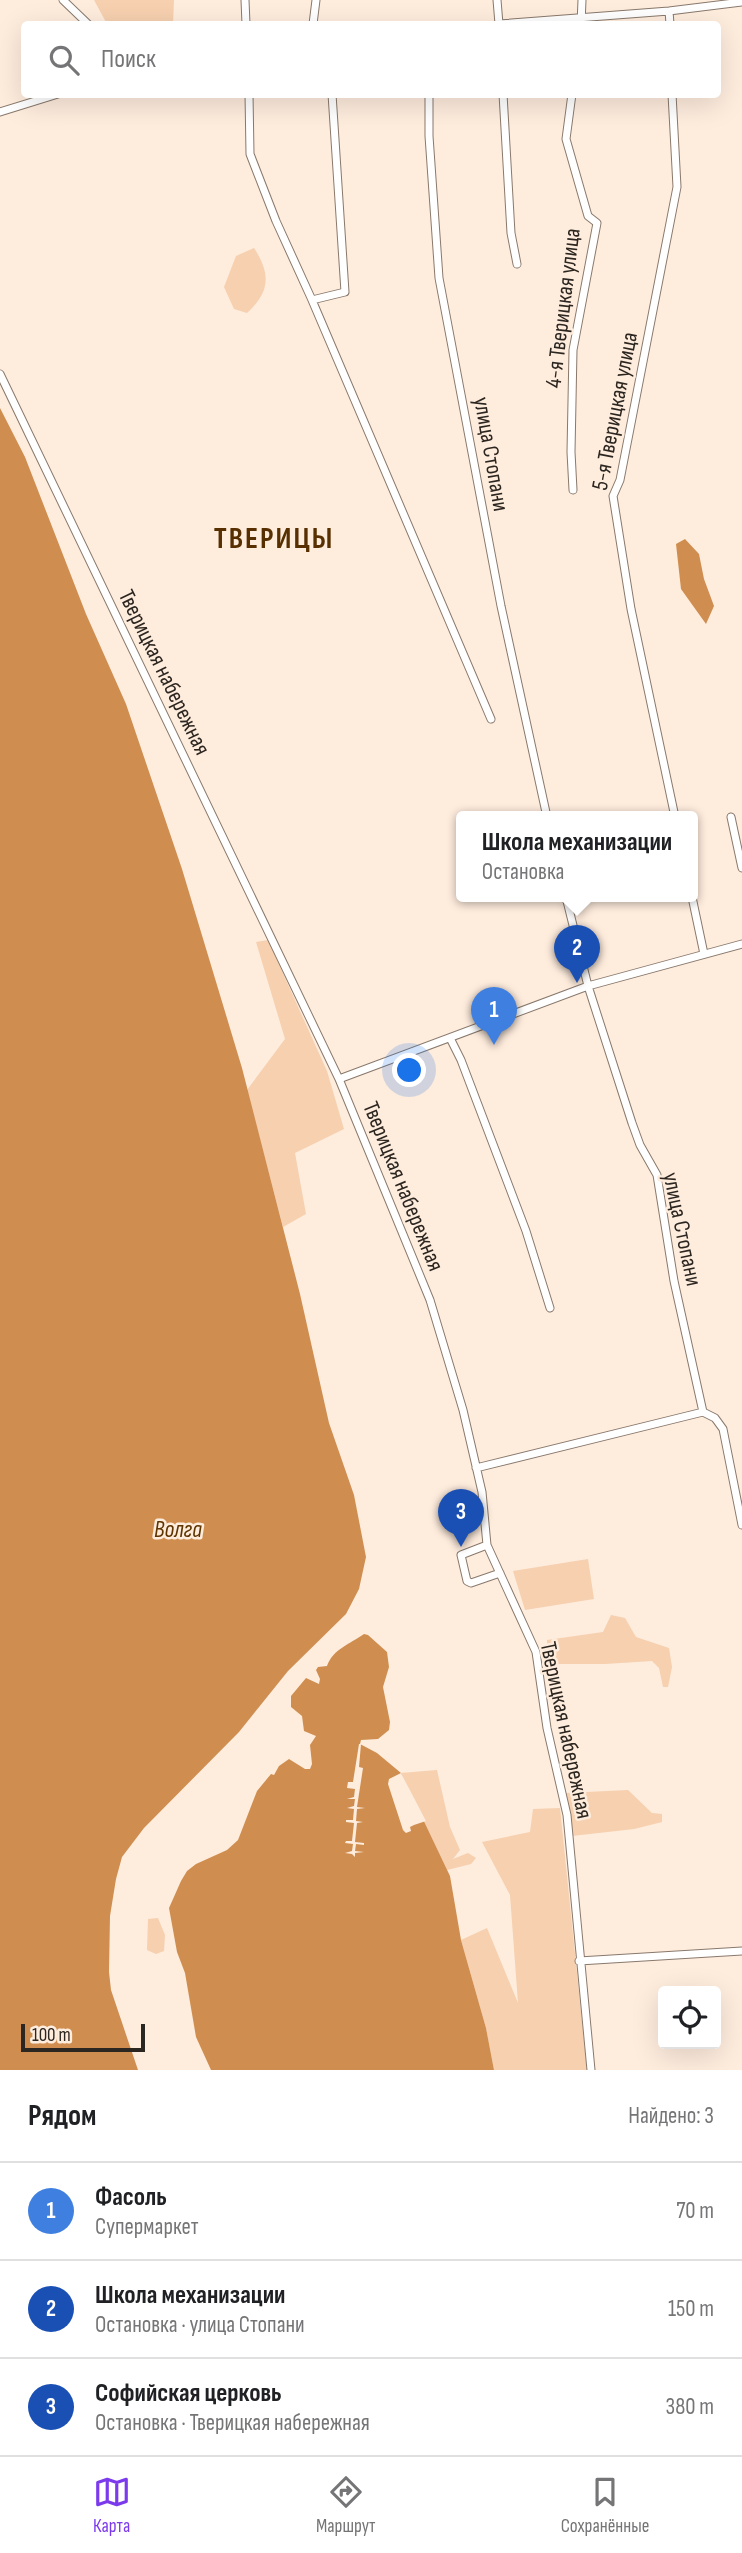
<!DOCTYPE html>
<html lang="ru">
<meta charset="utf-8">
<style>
body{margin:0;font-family:"Sofia Sans Condensed",sans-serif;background:#f2f2f2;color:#202124}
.controls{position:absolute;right:21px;bottom:21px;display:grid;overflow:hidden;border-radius:7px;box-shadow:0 7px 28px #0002}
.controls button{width:63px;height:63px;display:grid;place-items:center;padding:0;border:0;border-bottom:2px solid #e0e0e0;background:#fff;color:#202124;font:35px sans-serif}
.scale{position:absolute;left:21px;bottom:18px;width:124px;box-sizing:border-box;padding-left:7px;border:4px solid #2c2620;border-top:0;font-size:19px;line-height:24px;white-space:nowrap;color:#2c2620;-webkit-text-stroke:5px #feecdd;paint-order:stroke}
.you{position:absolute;left:410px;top:1071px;width:24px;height:24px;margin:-18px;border:5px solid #fff;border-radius:50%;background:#1a73e8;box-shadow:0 0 0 10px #1a73e833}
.badge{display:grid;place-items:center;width:46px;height:46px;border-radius:50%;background:#7c3aed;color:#fff;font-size:23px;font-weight:700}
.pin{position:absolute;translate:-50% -58px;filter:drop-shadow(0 2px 4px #0008)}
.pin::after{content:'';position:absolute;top:37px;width:24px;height:21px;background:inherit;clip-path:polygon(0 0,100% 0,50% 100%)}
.popup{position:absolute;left:456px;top:811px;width:242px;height:91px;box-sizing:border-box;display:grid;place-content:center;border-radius:7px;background:#fff;filter:drop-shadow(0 2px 5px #0005);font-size:23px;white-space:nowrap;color:#757577}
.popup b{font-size:26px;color:#202124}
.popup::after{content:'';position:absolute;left:50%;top:100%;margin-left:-14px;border:14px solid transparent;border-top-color:#fff}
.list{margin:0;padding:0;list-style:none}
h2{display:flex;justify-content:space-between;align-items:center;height:91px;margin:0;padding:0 28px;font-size:30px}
h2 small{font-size:23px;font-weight:400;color:#757577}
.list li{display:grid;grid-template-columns:46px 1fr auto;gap:21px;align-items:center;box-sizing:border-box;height:98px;padding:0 28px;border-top:2px solid #e0e0e0}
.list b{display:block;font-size:26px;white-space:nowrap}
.list p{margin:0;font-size:23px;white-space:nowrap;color:#757577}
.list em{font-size:23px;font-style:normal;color:#757577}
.icon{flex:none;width:38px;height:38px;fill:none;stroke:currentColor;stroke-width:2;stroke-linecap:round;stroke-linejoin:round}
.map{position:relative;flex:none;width:742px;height:2070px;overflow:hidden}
.search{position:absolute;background:#fff;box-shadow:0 7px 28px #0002;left:21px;right:21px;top:21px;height:77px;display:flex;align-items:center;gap:18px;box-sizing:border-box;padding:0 24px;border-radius:7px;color:#757577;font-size:26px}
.sheet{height:385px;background:#fff}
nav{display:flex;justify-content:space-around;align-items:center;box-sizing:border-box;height:98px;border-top:2px solid #e0e0e0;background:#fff;font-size:19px;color:#757577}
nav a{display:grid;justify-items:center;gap:4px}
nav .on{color:#7c3aed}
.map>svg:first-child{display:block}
.green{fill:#f6d0af}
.water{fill:#cf8e50}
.pier{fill:#feecdd}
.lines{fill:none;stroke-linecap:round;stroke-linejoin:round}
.minor-casing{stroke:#89796c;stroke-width:9}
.minor{stroke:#fff;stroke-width:7}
.labels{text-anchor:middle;stroke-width:5;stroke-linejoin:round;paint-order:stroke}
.street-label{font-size:23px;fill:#2c2620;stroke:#feecdd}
.water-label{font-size:24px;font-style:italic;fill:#5e3400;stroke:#feecdd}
.district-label{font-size:30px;font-weight:bold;letter-spacing:2px;fill:#572f00;stroke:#feecdd}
</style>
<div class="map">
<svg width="742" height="2070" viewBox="0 0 742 2070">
<rect width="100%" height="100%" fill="#feecdd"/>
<path class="green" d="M94 0H174L173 24H107Z
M254 248C271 274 270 292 247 313L234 309 224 287 236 256Z
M268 940 327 1071 344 1129 295 1153 306 1214 283 1227 247 1090 285 1039 256 942Z
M588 1559 594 1599 525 1610 513 1571Z
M611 1615 625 1618 636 1637 669 1648 672 1667 668 1687H663L659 1668 652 1661 605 1664H547V1640L603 1632Z
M437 1770 450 1827 460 1850 453 1859 468 1853 476 1858 471 1864 447 1870 401 1773Z
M628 1790 652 1813 662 1814V1822L634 1829 572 1836 566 1793Z
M560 1808 587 2070H494L486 2028 461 1940 487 1928 518 2003 510 1895 482 1842 530 1832 533 1809Z
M158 1918 165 1935 164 1951 156 1954 147 1950 148 1919Z"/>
<path class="water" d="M0 408 25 457 86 614 126 704 182 869 242 1068 300 1294 329 1423 354 1495 366 1557 359 1589 346 1614 288 1671 239 1732 144 1828 122 1857 116 1879 110 1916 109 1972 111 1990 138 2070H0Z
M685 539 699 554 704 579 714 606 706 624 681 589 676 544Z
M364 1634 368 1635 387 1652 389 1667 383 1687 390 1722 389 1730 378 1739 361 1740 360 1744 377 1753 401 1773 450 1876 461 1940 486 2028 494 2070H211L196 2037 185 1973 177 1952 169 1908 181 1881 187 1871 196 1864 227 1850 238 1840 257 1791 271 1774 274 1775 279 1766 289 1759 305 1769H310L312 1764 310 1745 316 1736 304 1731 302 1716 291 1707V1696L306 1678 319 1684 320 1679 316 1670 318 1667 327 1666C333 1649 350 1644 364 1634Z"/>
<path class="pier" d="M359 1744H361L359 1767 363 1768 357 1807 365 1808 357 1809 356 1821 363 1822 357 1823 355 1842 364 1843V1845L356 1844 355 1851 364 1852 355 1853V1857L352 1854 345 1853 352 1851 353 1844 345 1843 346 1841H352L354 1823 346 1822V1820H353L354 1809 347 1808 354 1806 355 1799H347L354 1797 355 1789 347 1788 348 1782H353Z
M401 1773 426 1821 414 1825 410 1827 411 1831 406 1833 403 1830 388 1784 389 1779Z"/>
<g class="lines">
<g class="minor-casing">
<path id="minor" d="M63 0 88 24
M245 0 246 24
M497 0 499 24
M669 11 670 24
M313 24 316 0
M499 24 669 11 742 2
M581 24 582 0
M249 94 250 154 276 221 312 300 345 292 332 94
M429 94V136L439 278 501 606 547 817
M503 94 511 233 517 264
M572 94 566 139 588 216 597 223 573 350 571 452 573 490
M672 94 677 187 620 480 613 496 631 609 675 817
M0 112 58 94
M312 300 491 719
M0 374 339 1079 430 1300 463 1410 482 1492 487 1545 536 1652 547 1728 567 1815 591 2070
M731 817 742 868
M566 897 588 986 632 1123 640 1145 657 1175 674 1281 703 1412
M692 897 704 954
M450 1038 461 1060 526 1231 550 1308
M339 1079 588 986 742 944
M703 1412 715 1418 723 1429 742 1525
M476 1468 703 1412
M487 1545 461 1555 467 1581 471 1583 500 1573
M579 1961 742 1951"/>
</g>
<use href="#minor" class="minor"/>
</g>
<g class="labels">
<g class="street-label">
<text transform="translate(562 308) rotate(-83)" y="8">4-я Тверицкая улица</text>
<text transform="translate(614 411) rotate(-79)" y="8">5-я Тверицкая улица</text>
<text transform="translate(492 454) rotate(80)" y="8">улица Стопани</text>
<text transform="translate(165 672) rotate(64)" y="8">Тверицкая набережная</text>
<text transform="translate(404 1186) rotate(68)" y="8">Тверицкая набережная</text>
<text transform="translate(683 1229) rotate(78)" y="8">улица Стопани</text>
<text transform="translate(567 1730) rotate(78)" y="8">Тверицкая набережная</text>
</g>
<g class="water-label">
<text x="178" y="1537">Волга</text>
</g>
<g class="district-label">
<text x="274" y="548">ТВЕРИЦЫ</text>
</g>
</g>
</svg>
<div class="controls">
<button><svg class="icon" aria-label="locate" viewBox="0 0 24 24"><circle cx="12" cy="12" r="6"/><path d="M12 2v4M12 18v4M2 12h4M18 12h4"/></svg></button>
</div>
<div class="scale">100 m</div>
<div class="you"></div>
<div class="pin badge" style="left:494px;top:1045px;background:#3f7fe0">1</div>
<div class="pin badge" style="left:577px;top:983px;background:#1a4fb4">2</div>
<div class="popup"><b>Школа механизации</b>Остановка</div>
<div class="pin badge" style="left:461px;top:1547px;background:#1a4fb4">3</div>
<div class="search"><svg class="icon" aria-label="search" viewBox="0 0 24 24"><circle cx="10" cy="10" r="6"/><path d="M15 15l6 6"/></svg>Поиск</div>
</div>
<section class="sheet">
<h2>Рядом<small>Найдено: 3</small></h2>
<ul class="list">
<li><span class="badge" style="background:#3f7fe0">1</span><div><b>Фасоль</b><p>Супермаркет</p></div><em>70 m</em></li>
<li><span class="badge" style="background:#1a4fb4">2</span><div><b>Школа механизации</b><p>Остановка · улица Стопани</p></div><em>150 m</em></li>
<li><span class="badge" style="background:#1a4fb4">3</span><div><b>Софийская церковь</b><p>Остановка · Тверицкая набережная</p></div><em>380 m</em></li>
</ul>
</section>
<nav>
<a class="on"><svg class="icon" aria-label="map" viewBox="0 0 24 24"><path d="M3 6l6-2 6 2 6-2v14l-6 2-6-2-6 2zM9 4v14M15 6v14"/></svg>Карта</a>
<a><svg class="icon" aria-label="directions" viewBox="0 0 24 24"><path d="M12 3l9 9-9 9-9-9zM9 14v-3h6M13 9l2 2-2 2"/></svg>Маршрут</a>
<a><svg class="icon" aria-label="saved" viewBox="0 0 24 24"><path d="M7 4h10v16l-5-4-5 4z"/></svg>Сохранённые</a>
</nav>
